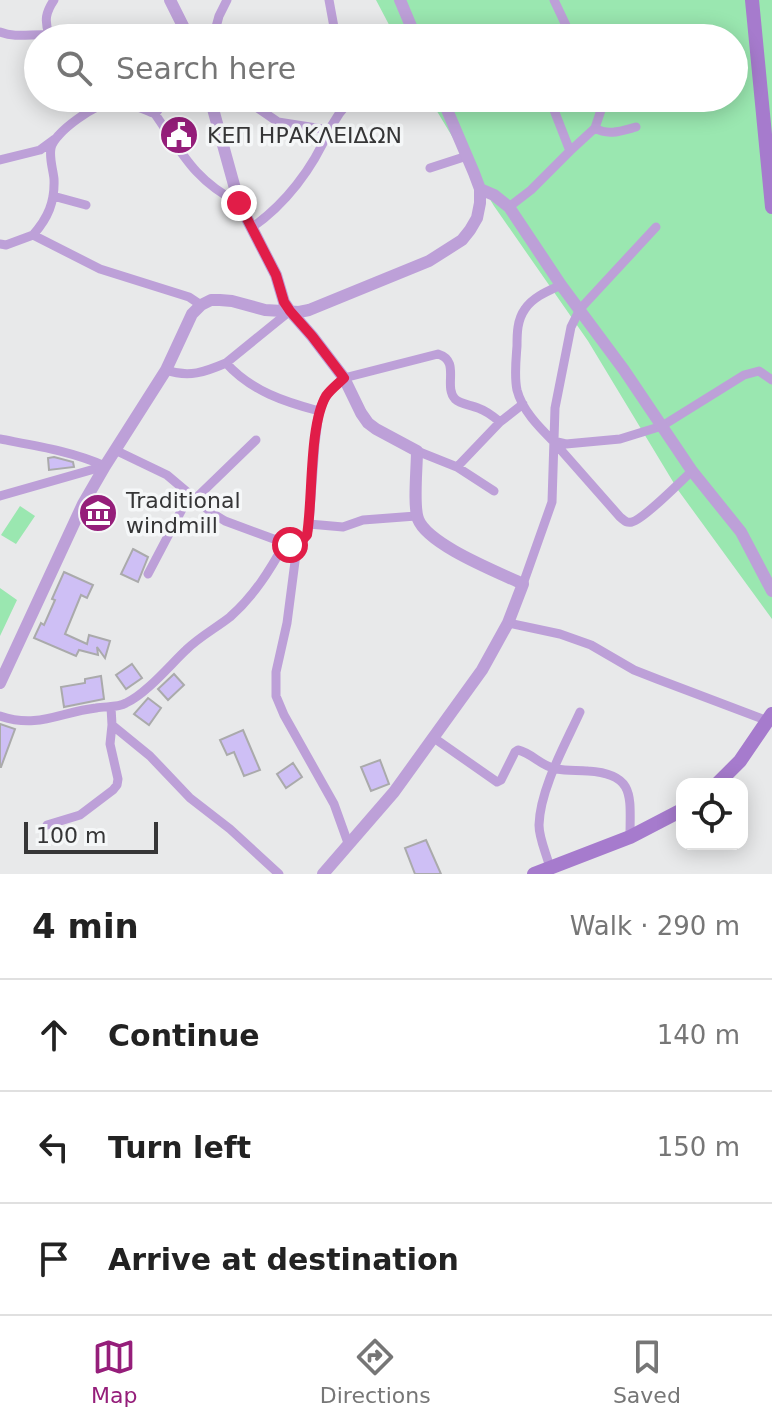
<!DOCTYPE html>
<meta charset="utf-8">
<style>
body{margin:0;font-family:"DejaVu Sans",sans-serif;background:#f2f2f2;color:#222}
.controls{position:absolute;right:24px;bottom:24px;display:grid;overflow:hidden;border-radius:16px;box-shadow:0 4px 20px #0003}
.controls button{width:72px;height:72px;display:grid;place-items:center;padding:0;border:0;border-bottom:2px solid #e0e0e0;background:#fff;color:#222;font:40px sans-serif}
.scale{position:absolute;left:24px;bottom:20px;width:134px;box-sizing:border-box;padding-left:8px;border:4px solid #363637;border-top:0;font-size:22px;line-height:28px;white-space:nowrap;color:#363637;-webkit-text-stroke:6px #f5f7f8;paint-order:stroke}
.stop{position:absolute;width:24px;height:24px;margin:-18px;border:6px solid #e11d48;border-radius:50%;background:#fff}
.stop.end{background:#e11d48;border-color:#fff;box-shadow:0 2px 8px #0008}
.list{margin:0;padding:0;list-style:none}
h2{display:flex;justify-content:space-between;align-items:center;height:104px;margin:0;padding:0 32px;font-size:34px}
h2 small{font-size:26px;font-weight:400;color:#767676}
.list li{display:grid;grid-template-columns:52px 1fr auto;gap:24px;align-items:center;box-sizing:border-box;height:112px;padding:0 32px;border-top:2px solid #e0e0e0}
.list b{display:block;font-size:30px;white-space:nowrap}
.list em{font-size:26px;font-style:normal;color:#767676}
.icon{flex:none;width:44px;height:44px;fill:none;stroke:currentColor;stroke-width:2;stroke-linecap:round;stroke-linejoin:round}
.map{position:relative;flex:none;width:772px;height:874px;overflow:hidden}
.search{position:absolute;background:#fff;box-shadow:0 4px 20px #0003;left:24px;right:24px;top:24px;height:88px;display:flex;align-items:center;gap:20px;box-sizing:border-box;padding:0 28px;border-radius:44px;color:#767676;font-size:30px}
.sheet{height:440px;background:#fff}
nav{display:flex;justify-content:space-around;align-items:center;box-sizing:border-box;height:112px;border-top:2px solid #e0e0e0;background:#fff;font-size:22px;color:#767676}
nav a{display:grid;justify-items:center;gap:4px}
nav .on{color:#951e7a}
.map>svg:first-child{display:block}
.green{fill:#9ae7b0}
.building{fill:#cebff5;stroke:#aaaaab;stroke-width:2}
.lines{fill:none;stroke-linecap:round;stroke-linejoin:round}
.minor{stroke:#bda0d8;stroke-width:9}
.tertiary{stroke:#bda0d8;stroke-width:12}
.secondary{stroke:#a67bcd;stroke-width:14}
.route{stroke:#e11d48;stroke-width:10}
.labels{text-anchor:middle;stroke-width:7;stroke-linejoin:round;paint-order:stroke}
.poi-label{font-size:22px;fill:#363637;stroke:#f5f7f8;text-anchor:start}
</style>
<div class="map">
<svg width="772" height="874" viewBox="0 0 772 874">
<rect width="100%" height="100%" fill="#e8e9ea"/>
<path class="green" d="M376 0H772V619L678 490 588 341 494 206 429 98H734V38H396Z
M20 506 35 516 16 544 1 535Z
M0 588 17 600 0 636Z"/>
<path class="building" d="M54 457 73 462 74 467 49 470 48 458Z
M133 549 148 557 138 582 121 574Z
M64 572 93 585 87 598 81 595 65 634 87 644 89 635 110 641 105 658 97 647 98 655 79 650 76 656 34 638 41 623 44 625 55 600 52 599Z
M132 664 142 678 126 689 116 675Z
M174 674 184 685 168 700 158 689Z
M101 676 104 699 64 707 61 687 85 683V679Z
M148 698 161 708 149 725 134 714Z
M0 724 15 729 1 767H0Z
M243 730 260 770 244 776 234 752 227 755 220 740Z
M380 760 389 784 371 791 361 767Z
M293 763 302 777 286 788 277 774Z
M426 840 441 874H415L405 848Z"/>
<g class="lines">
<path class="minor" d="M329 0 336 38
M554 0 571 36 591 38
M0 32C20 40 42 30 63 38
M49 34C44 20 46 12 54 0
M213 38 219 16 227 0
M243 98 278 122 329 130C313 168 285 205 251 228
M368 98 402 99 418 98
M605 98 595 128C608 136 621 131 636 127
M155 114C182 153 195 181 239 203
M329 130 339 114 352 98
M570 151 595 128
M0 160 40 150 55 139
M430 168 467 156
M53 196 86 205
M509 207 531 190 570 151 554 110 546 100
M33 235C48 218 55 202 54 179 53 169 49 158 51 148 54 132 98 102 114 101 128 101 142 109 155 114L167 98
M0 244 6 245 33 235 100 269 189 297 201 305
M226 363 290 311
M166 370C189 378 205 372 226 363 251 391 285 402 319 411
M0 439C37 446 71 451 105 466
M553 441C539 427 522 410 517 390 514 376 516 360 517 346 517 334 517 320 525 309 533 297 548 291 561 285
M115 450 167 475 212 513 225 521 290 545
M417 451 457 467 500 422
M457 467 494 491
M692 471C681 481 644 519 632 522 626 523 625 521 620 517L553 441 566 444 620 439 662 426 744 375 759 371 772 380
M0 496 105 466
M195 499 256 440
M309 524 315 444 319 411 325 398 332 389 344 378 438 354C461 361 443 386 455 399 460 404 471 405 478 408 487 411 493 416 500 422L523 404
M148 574 190 494
M523 584 552 502 555 408 571 327 580 309 656 227
M508 623 560 634 591 645 634 670 657 679 768 721
M0 716C38 729 60 712 96 708 106 706 117 708 126 703 146 694 170 665 186 650 199 637 216 628 230 617 254 596 270 570 285 543
M112 725 150 756 190 798 230 829 279 874
M434 738 497 782 501 780 515 752 518 750C532 753 542 767 557 769 567 771 578 770 588 771 636 774 630 797 630 837
M47 825 80 815 113 790 117 785 118 779 110 744 112 725 111 707
M348 843 334 804 284 715 276 696V672L287 623 297 546 307 535 309 524 343 527 363 520 416 516
M550 868C547 855 539 839 539 825 540 789 565 745 580 712"/>
<path class="tertiary" d="M170 0 189 38
M400 0 416 38
M210 98 239 203 276 275 284 302 290 311 312 336 344 378 361 413 368 423 376 429 417 451C417 468 413 505 418 519 428 545 498 572 523 584L508 623 482 670 394 792 323 874
M480 189 494 195 509 207 561 285 624 370 692 471 741 532 772 591
M0 683 83 504 105 466 166 370 192 314 201 305 211 300H220L232 301 265 310 299 312 309 310 429 261 462 240 470 230 477 218 480 203V189L474 173 442 98"/>
<path class="secondary" d="M752 0 772 207
M717 784 740 761 772 714
M534 874 630 837 682 810"/>
</g>
<g class="lines">
<path class="route" d="M239 203 276 275 284 302 290 311 312 336 344 378C338 384 331 389 326 396 309 425 313 499 307 535L297 546 290 545"/>
</g>
<defs>
<g id="civic-disc" transform="scale(2)"><circle r="9.5" fill="#951e7a" stroke="#f5f7f8"/><path d="M-.6-6.5H3V-4.5H.6V-3L4-1V1h2V6H-6V1h2V-1L-.6-3ZM-1.2 2.5V6h2.4V2.5Z" fill="#fff"/></g>
<g id="museum-disc" transform="scale(2)"><circle r="9.5" fill="#951e7a" stroke="#f5f7f8"/><path d="M0-6L6-3V-2H-6V-3ZM-5-1h2V3h-2ZM-1-1h2V3h-2ZM3-1h2V3H3ZM-6 4H6V6H-6Z" fill="#fff"/></g>
</defs>
<g fill-rule="evenodd">
<use href="#civic-disc" x="179" y="135"/>
<use href="#museum-disc" x="98" y="513"/>
</g>
<g class="labels">
<g class="poi-label">
<text x="207" y="143">ΚΕΠ ΗΡΑΚΛΕΙΔΩΝ</text>
<text x="126" y="508">Traditional<tspan x="126" dy="25">windmill</tspan></text>
</g>
</g>
</svg>
<div class="controls">
<button><svg class="icon" aria-label="locate" viewBox="0 0 24 24"><circle cx="12" cy="12" r="6"/><path d="M12 2v4M12 18v4M2 12h4M18 12h4"/></svg></button>
</div>
<div class="scale">100 m</div>
<div class="stop" style="left:290px;top:545px"></div>
<div class="stop end" style="left:239px;top:203px"></div>
<div class="search"><svg class="icon" aria-label="search" viewBox="0 0 24 24"><circle cx="10" cy="10" r="6"/><path d="M15 15l6 6"/></svg>Search here</div>
</div>
<section class="sheet">
<h2>4 min<small>Walk · 290 m</small></h2>
<ul class="list">
<li><svg class="icon" aria-label="ahead" viewBox="0 0 24 24"><path d="M12 20V5M6 11l6-6 6 6"/></svg><div><b>Continue</b></div><em>140 m</em></li>
<li><svg class="icon" aria-label="left" viewBox="0 0 24 24"><path d="M17 20v-9H6M10 6l-5 5 5 5"/></svg><div><b>Turn left</b></div><em>150 m</em></li>
<li><svg class="icon" aria-label="arrive" viewBox="0 0 24 24"><path d="M6 21V4h12l-3 4 3 4H6"/></svg><div><b>Arrive at destination</b></div></li>
</ul>
</section>
<nav>
<a class="on"><svg class="icon" aria-label="map" viewBox="0 0 24 24"><path d="M3 6l6-2 6 2 6-2v14l-6 2-6-2-6 2zM9 4v14M15 6v14"/></svg>Map</a>
<a><svg class="icon" aria-label="directions" viewBox="0 0 24 24"><path d="M12 3l9 9-9 9-9-9zM9 14v-3h6M13 9l2 2-2 2"/></svg>Directions</a>
<a><svg class="icon" aria-label="saved" viewBox="0 0 24 24"><path d="M7 4h10v16l-5-4-5 4z"/></svg>Saved</a>
</nav>
